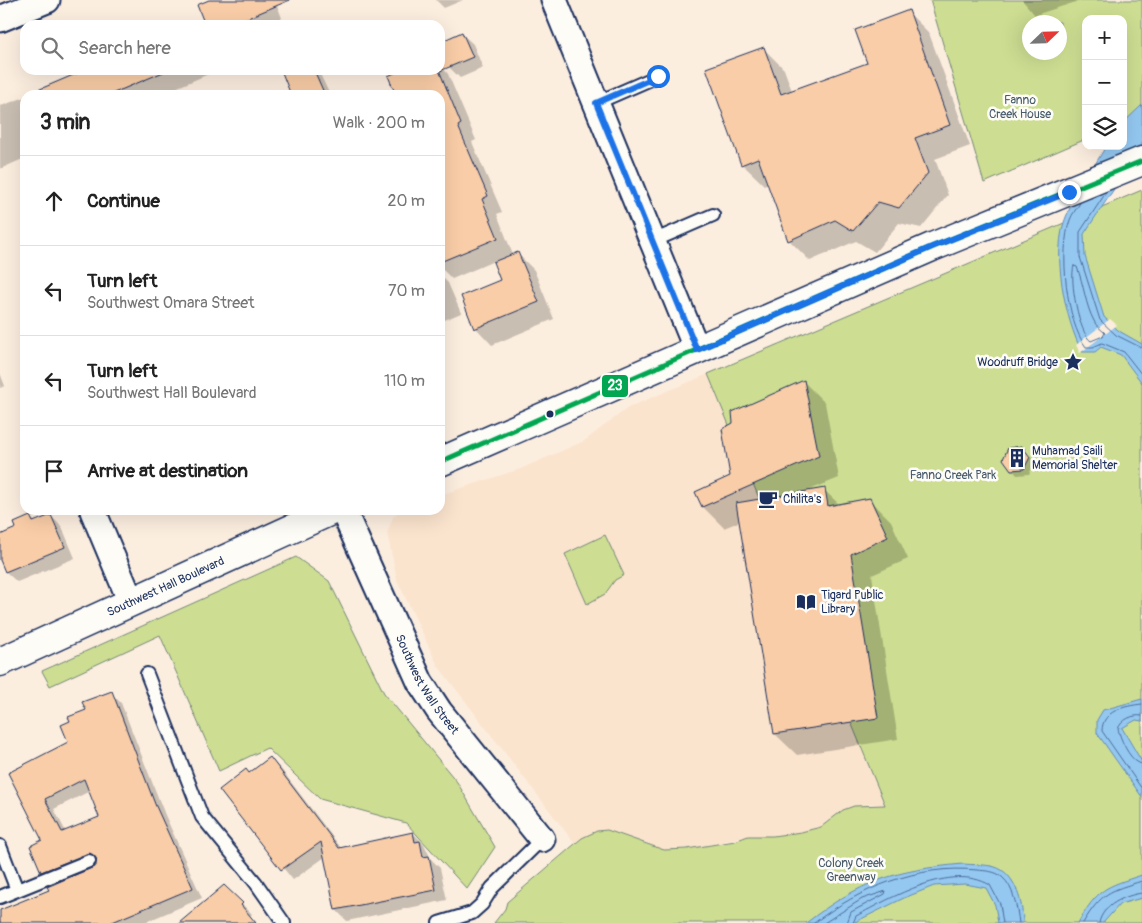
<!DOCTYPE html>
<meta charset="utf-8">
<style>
body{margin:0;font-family:Pangolin,sans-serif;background:#f6f6f6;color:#222}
.controls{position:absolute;right:15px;top:15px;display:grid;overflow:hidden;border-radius:10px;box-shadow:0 5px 20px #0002}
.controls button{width:45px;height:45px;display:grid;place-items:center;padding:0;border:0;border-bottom:1px solid #e0e0e0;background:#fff;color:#222;font:25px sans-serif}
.compass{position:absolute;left:1022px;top:15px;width:45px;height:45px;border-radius:50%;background:#fff;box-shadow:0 5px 20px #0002;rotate:67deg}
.stop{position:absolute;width:15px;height:15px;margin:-11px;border:4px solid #1a73e8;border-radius:50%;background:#fff}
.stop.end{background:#1a73e8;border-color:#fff;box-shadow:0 1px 5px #0008}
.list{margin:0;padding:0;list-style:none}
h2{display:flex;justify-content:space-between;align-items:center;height:65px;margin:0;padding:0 20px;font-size:21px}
h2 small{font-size:16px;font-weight:400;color:#767676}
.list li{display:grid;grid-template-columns:32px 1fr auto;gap:15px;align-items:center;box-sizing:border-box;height:90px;padding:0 20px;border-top:1px solid #e0e0e0}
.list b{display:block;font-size:19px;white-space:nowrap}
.list p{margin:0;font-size:16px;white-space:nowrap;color:#767676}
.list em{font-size:16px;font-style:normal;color:#767676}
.icon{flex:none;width:28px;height:28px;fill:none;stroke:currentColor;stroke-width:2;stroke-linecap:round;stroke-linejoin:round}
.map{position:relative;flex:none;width:1142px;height:923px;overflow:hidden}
.search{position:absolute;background:#fff;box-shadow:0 5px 20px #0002;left:20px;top:20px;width:425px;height:55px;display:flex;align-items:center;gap:12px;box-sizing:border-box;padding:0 18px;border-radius:15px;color:#767676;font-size:19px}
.panel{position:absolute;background:#fff;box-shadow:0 5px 20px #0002;left:20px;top:90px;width:425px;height:425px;border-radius:15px}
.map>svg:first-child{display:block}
.built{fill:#fbe4ce}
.green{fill:#cdde92;stroke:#748678;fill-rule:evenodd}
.water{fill:#94c8f1;stroke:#648bb6}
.pier{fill:#fceedf}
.shadow{fill:#0003;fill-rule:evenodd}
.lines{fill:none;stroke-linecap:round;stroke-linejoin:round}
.shore{stroke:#4b6c99;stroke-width:1}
.building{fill:#f9cda7;stroke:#1b2f5e;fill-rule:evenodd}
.lane-casing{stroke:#1b2f5e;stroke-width:16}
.street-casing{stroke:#1b2f5e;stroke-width:29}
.secondary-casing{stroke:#1b2f5e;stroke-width:31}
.lane{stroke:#fdfcf7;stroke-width:12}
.street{stroke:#fdfcf7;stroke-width:25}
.secondary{stroke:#fdfcf7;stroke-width:28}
.bus-1-casing{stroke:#fdfcf7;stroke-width:9}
.bus-1{stroke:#00a651;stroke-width:5}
.route{stroke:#1a73e8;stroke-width:6}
.bus-dot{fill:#1b2f5e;stroke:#fdfcf7;stroke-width:2}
.labels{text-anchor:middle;stroke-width:5;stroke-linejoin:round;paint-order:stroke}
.park-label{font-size:12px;fill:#485b6b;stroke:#fdfcf7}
.poi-label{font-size:12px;fill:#1b2f5e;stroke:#fdfcf7;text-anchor:start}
.street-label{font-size:12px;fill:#1b2f5e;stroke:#fdfcf7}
.line-badge{stroke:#fdfcf7;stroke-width:2}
.badge-label{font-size:14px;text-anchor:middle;font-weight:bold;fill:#fff}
</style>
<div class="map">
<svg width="1142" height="923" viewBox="0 0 1142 923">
<rect width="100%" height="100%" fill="#fceedf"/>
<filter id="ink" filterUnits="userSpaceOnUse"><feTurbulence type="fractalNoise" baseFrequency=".02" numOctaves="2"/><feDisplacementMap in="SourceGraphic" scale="10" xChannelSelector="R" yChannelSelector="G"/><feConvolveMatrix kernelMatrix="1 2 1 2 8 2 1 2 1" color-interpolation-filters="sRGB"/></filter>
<g filter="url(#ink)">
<path class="built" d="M708 374 885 806 872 804 843 810 821 827 801 832 773 836H748L701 847 664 850 607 830 596 831 575 844 438 666 397 580 387 533 393 517 401 510H440V495L520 469 584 441 629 407Z"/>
<path class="green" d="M930 0H1142V115L1123 123V19H1086V139L984 183ZM1030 22H1060V52H1030Z
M1142 190V923H494L505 909 507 902 582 838 597 831 607 830 664 850 687 849 735 841 748 836H773L801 832 821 827 843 810 854 806 885 805 708 374Z
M605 535 624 575 615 580 605 594 587 604 565 554Z
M296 557 329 581 384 693 457 782 495 847 467 889 406 823 320 799 267 748 219 771 160 635 50 686 42 671Z"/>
<path class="water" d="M1142 105V147L1084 234 1085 256 1104 317 1119 331 1142 344V383L1121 355 1101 347 1095 352H1082C1065 319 1051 252 1066 217 1076 192 1093 169 1106 146H1123V123Z
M1142 699V721L1136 720 1122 728 1142 762V797L1097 733V720L1103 710Z
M963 864C973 865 985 864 995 867 1016 873 1023 904 1023 923H998L995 905 986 888 965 884 934 886 904 898 853 923H806C860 881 895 870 963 864Z
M1142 875V898L1120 904 1103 923H1078C1098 888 1105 887 1142 875Z"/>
<path class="pier" d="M1110 319 1117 325 1080 353 1076 345Z"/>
<path class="shadow" d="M212 0H275L282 18 267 25H206Z
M436 0H463L444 8Z
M1022 0H1075L1076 2 1035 15Z
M908 12 929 33 970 146 935 159 948 195 921 228 899 223 875 252 856 241 810 261 789 240 768 183 764 185 742 164 763 48 784 69 792 91 869 64Z
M462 34 473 44 483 68 460 78 449 67 440 43Z
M440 65 448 74 476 140 472 142 502 212 497 214 513 255 517 253 534 270 554 319 492 345 476 328 462 297 502 280 494 261 452 279 440 267V95H397L405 70H440Z
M75 70H210L211 73 159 95H29L77 75Z
M290 70H318L330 95H292Z
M25 97V158L0 169V105L1 106Z
M440 275 448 283 461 313 440 322Z
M0 373 5 386 0 388Z
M804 382 825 403 839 478 807 491 824 490 840 505 870 500 891 521 908 559 872 575 898 739 797 755 775 734 741 521 724 528 703 507 697 493 732 477Z
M1022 447 1035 463 1029 474 1017 475 1012 469Z
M51 516 62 527 75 558 17 582 6 572 0 557V536L18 528 30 517 35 522Z
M111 693 121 703 165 815 202 898 143 923H0V912L93 870 99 862 52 881 42 871 44 841 10 773 70 742 87 711ZM90 791 101 817 66 832 54 809Z
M270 759 281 769 341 848 413 833 424 844 431 859 440 868 447 900 347 921 336 910 325 857 293 880 220 790 250 774Z
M224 886 252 914 250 916 256 923H181Z"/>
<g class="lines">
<path class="shore" d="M1107 191 1080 232V257L1100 320 1116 335 1142 348
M1080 203C1077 208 1072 214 1070 220 1059 251 1066 321 1086 347H1093L1102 343 1124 352 1142 375
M1074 266 1077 267C1084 285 1085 304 1094 321 1096 326 1101 329 1105 333L1103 336 1091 341C1079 334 1069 279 1074 266Z
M1142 704C1124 706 1102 711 1102 731L1142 789
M1142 716C1133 714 1121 720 1118 729 1121 740 1130 762 1142 764
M814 923C860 888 918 864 977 870 986 871 996 871 1002 877 1014 887 1017 908 1019 923
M824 923 862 899 886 891 885 894 851 912 847 923
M853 923 856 916C891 898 951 862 990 885L1000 904 1003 923
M1083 923C1102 892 1109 891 1142 881
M1099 923C1102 905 1126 895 1142 893"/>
</g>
<path class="building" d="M209 0H290L231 25H205L197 5Z
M909 10 950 125 915 138 928 173 899 208 878 202 853 231 835 220 788 241 758 158 741 165 706 68 764 47 781 94 867 63 855 30Z
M462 32 473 57 440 71V42Z
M85 70H168L109 95H26Z
M281 70H314L325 95H291Z
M401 70H439L461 124 458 126 488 196 482 199 498 238 440 262V95H396L388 76Z
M518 252 539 302 474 329 461 296 500 280 493 262Z
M804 380 819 456 702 507 695 492 730 476 722 429 733 423 732 412Z
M1022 446 1030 457 1024 469 1011 470 1003 459 1008 448Z
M825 488 828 506 870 498 888 537 851 554 878 718 774 734 736 503Z
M51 515 65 547 5 572 0 560V535L16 528 14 523 30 516 33 522Z
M112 691 155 804 193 888 110 923H0V910L49 890 47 887 96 866V858L90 853 41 872 30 846 42 840 8 773 68 742 61 725 70 721 68 717 86 710 82 702ZM84 779 99 817 62 832 45 799Z
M270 757 339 848 413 832 415 842 420 841 423 857 429 856 436 890 335 910 321 842 281 870 219 790 246 769 249 773Z
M224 885 243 903 241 905 256 923H179Z"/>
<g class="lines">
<g class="lane-casing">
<path id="lane" d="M596 103 658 76
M653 241 713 215
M147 674 202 817 256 883 284 923
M0 846 17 890
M0 897 89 861
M439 923 472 913 482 904 492 888 542 839"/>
</g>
<g class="street-casing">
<g id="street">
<path d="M554 0 697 350"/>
<path d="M0 19 47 0"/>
<path id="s1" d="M343 510 420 682 439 711 542 839"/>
<path d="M93 511 131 602"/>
</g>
</g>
<g class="secondary-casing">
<g id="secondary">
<path d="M440 462 932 247 1142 161"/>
<path id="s2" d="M0 662 333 510"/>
</g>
</g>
<use href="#lane" class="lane"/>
<use href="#street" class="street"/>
<use href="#secondary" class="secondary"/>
<g class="bus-1-casing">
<path id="bus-1" d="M440 462 932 247 1142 161"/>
</g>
<use href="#bus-1" class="bus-1"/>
</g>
</g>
<g class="lines" filter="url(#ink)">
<path class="route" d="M658 76 596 103 697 350 932 247 1069 192"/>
</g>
<defs>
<g id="sight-bare" transform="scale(1.5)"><path d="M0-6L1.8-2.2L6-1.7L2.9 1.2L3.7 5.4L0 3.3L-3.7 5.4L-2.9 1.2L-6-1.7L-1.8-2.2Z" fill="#1b2f5e" stroke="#fdfcf7" stroke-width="2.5" paint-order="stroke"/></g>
<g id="building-bare" transform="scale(1.5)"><path d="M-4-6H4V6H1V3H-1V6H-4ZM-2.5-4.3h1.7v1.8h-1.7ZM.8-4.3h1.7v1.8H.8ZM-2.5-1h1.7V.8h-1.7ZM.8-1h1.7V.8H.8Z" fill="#1b2f5e" stroke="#fdfcf7" stroke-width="2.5" paint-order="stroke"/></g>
<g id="cafe-bare" transform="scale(1.5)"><path d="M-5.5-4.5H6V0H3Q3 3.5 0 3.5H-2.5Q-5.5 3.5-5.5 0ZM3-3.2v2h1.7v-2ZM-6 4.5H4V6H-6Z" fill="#1b2f5e" stroke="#fdfcf7" stroke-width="2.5" paint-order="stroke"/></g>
<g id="library-bare" transform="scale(1.5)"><path d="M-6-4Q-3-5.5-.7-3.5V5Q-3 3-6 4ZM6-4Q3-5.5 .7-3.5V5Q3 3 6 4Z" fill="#1b2f5e" stroke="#fdfcf7" stroke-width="2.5" paint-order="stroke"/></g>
</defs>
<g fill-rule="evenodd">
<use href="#sight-bare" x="1073" y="362"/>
<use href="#building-bare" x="1017" y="458"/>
<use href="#cafe-bare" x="768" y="499"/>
<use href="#library-bare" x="806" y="602"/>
</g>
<circle class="bus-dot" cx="550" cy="414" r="4.5"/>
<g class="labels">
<g class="park-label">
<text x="1020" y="104">Fanno<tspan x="1020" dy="14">Creek House</tspan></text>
<text x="953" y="479">Fanno Creek Park</text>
<text x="851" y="867">Colony Creek<tspan x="851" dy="14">Greenway</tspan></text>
</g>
<g class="poi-label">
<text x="1058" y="366" text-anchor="end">Woodruff Bridge</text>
<text x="1032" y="455">Muhamad Saili<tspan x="1032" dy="14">Memorial Shelter</tspan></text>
<text x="783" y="503">Chilita's</text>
<text x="821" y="599">Tigard Public<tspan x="821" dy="14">Library</tspan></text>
</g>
<g class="street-label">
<text dy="4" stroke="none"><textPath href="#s2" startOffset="182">Southwest Hall Boulevard</textPath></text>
<text dy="4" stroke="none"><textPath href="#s1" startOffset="194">Southwest Wall Street</textPath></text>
</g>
</g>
<rect class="line-badge" x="601" y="374" width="28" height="24" rx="5" fill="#00a651"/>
<g class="badge-label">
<text x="615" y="390">23</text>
</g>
</svg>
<div class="controls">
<button>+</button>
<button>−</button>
<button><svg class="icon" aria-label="layers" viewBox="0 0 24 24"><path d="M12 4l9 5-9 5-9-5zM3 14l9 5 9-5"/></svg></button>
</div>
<svg class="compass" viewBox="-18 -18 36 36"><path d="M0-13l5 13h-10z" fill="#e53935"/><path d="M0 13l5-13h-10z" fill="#767676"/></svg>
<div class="stop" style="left:658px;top:76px"></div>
<div class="stop end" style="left:1069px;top:192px"></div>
<div class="search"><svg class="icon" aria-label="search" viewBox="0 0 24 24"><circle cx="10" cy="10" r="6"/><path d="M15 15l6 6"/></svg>Search here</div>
<section class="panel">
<h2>3 min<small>Walk · 200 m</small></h2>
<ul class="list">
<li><svg class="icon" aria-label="ahead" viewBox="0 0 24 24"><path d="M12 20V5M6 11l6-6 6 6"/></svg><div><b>Continue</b></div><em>20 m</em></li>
<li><svg class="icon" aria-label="left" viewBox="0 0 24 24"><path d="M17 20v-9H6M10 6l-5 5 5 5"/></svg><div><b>Turn left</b><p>Southwest Omara Street</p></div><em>70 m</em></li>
<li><svg class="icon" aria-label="left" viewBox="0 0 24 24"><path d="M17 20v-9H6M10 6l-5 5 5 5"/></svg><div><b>Turn left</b><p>Southwest Hall Boulevard</p></div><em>110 m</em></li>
<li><svg class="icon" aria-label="arrive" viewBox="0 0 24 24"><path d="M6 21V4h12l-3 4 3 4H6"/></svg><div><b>Arrive at destination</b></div></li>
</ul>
</section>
</div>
